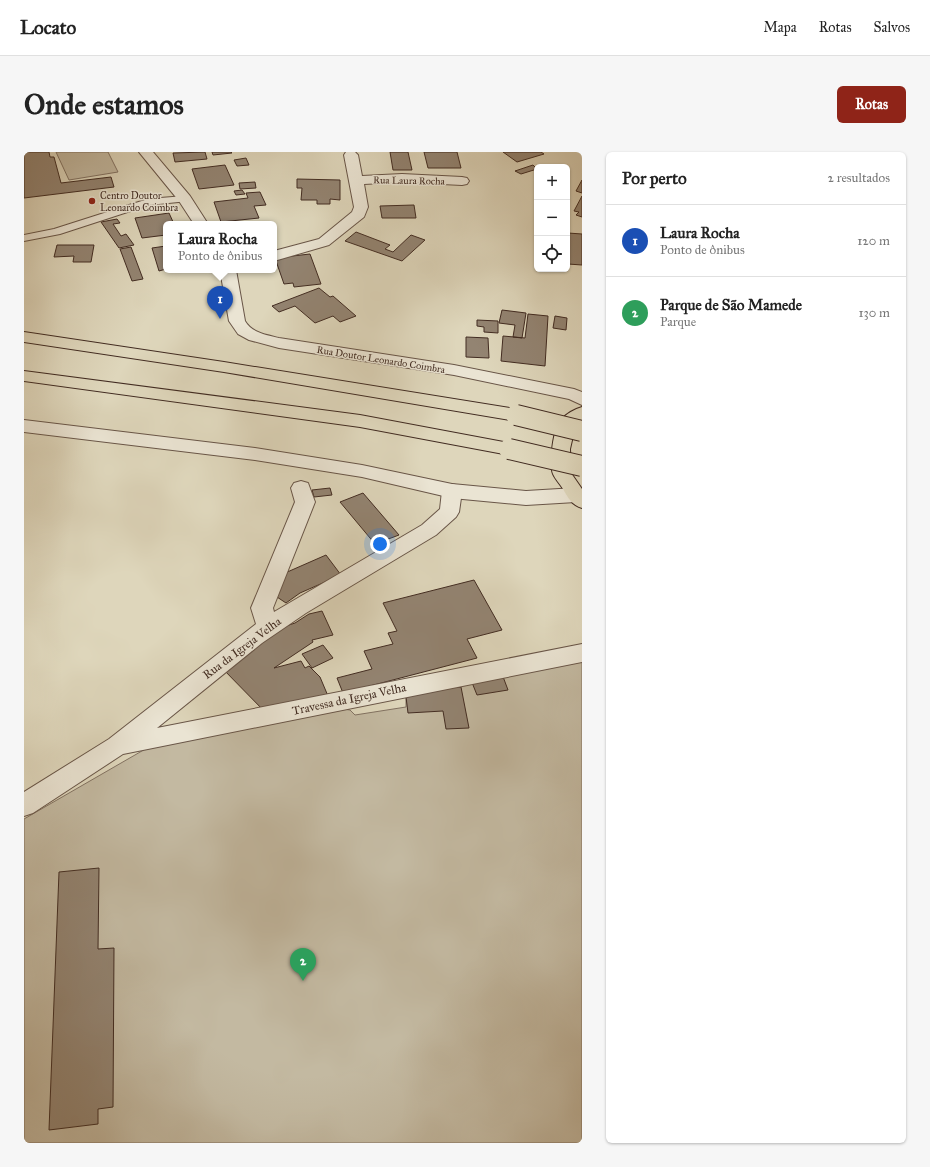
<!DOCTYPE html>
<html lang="pt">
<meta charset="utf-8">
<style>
body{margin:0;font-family:"IM FELL Great Primer",serif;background:#f6f6f6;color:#222}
.controls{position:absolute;right:12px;top:12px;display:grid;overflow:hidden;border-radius:6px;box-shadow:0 1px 3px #0004}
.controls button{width:36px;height:36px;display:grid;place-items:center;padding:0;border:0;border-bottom:1px solid #e0e0e0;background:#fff;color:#222;font:20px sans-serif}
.you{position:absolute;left:356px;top:392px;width:14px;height:14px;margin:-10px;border:3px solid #fff;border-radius:50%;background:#1a73e8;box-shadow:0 0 0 6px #1a73e833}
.badge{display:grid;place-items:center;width:26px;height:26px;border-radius:50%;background:#8f2418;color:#fff;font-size:13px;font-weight:700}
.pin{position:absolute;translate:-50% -33px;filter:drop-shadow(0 1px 2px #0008)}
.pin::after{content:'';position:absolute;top:21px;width:14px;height:12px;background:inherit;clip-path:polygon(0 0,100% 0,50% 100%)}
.popup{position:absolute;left:139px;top:69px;width:114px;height:52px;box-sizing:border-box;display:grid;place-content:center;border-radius:6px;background:#fff;filter:drop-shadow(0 1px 3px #0005);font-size:13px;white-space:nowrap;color:#767676}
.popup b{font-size:15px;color:#222}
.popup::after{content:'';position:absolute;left:50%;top:100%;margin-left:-8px;border:8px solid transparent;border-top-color:#fff}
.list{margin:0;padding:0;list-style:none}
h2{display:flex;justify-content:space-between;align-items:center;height:52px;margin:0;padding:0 16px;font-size:17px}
h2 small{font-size:13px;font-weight:400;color:#767676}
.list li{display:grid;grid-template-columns:26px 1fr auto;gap:12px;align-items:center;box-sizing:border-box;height:72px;padding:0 16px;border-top:1px solid #e0e0e0}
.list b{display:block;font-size:15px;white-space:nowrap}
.list p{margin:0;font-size:13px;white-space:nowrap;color:#767676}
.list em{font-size:13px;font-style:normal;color:#767676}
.icon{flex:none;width:22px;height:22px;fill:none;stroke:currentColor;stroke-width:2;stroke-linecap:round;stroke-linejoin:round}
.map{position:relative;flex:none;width:558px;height:991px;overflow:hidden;border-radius:6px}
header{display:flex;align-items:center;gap:24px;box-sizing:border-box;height:56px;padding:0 20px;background:#fff;border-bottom:1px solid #e0e0e0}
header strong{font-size:19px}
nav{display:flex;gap:22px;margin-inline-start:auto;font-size:14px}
.intro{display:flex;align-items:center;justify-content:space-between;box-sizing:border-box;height:96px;padding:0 24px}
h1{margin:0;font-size:28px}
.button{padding:10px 18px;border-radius:6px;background:#8f2418;color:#fff;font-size:14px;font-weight:700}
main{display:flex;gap:24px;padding:0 24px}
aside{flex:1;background:#fff;border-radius:6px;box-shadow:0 1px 3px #0004}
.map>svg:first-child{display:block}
.green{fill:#c3b9a1;stroke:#827262}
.building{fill:#938472;stroke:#422c22}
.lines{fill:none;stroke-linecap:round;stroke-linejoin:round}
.service-casing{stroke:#695648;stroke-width:2}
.minor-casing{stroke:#695648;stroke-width:2}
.tertiary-casing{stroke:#695648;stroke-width:2}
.primary-casing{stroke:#422c22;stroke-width:2}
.motorway-casing{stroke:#422c22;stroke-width:2}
.service{fill:#eae4d3;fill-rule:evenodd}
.minor{fill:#eae4d3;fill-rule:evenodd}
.tertiary{fill:#eae4d3;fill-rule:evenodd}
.primary{fill:#ded6bb;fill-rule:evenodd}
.motorway{fill:#ded6bb;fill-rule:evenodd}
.motorway-bridge-casing{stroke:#422c22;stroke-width:22;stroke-linecap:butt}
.motorway-bridge{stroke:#ded6bb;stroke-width:20}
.poi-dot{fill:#8f2418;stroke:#eae4d3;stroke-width:1.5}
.labels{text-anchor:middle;stroke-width:3;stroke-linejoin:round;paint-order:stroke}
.far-street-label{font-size:10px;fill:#422c22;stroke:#eae4d3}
.far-poi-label{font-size:10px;fill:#422c22;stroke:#eae4d3;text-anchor:start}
.street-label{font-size:12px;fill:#422c22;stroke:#eae4d3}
</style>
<header>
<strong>Locato</strong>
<nav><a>Mapa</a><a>Rotas</a><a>Salvos</a></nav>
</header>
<div class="intro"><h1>Onde estamos</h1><a class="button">Rotas</a></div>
<main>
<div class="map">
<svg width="558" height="991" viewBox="0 0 558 991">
<rect width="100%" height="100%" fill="#ded6bb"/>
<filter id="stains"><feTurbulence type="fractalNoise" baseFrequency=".005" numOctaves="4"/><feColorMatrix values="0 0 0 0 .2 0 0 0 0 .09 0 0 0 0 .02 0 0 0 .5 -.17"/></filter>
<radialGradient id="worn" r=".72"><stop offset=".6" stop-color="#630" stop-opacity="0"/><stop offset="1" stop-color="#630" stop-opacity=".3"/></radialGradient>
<path class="green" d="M32 0H84L94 20 45 28Z
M558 508V991H0V667L130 592 319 557 326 558 331 563 382 555V543Z"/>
<path class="building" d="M0 0H25L26 5H30L37 31 87 25 90 35 0 46Z
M181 0 183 7 151 10 149 1Z
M188 0H207L208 1 189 3Z
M366 0H384L388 18H369Z
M400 0H433L437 16H404Z
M479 0H517L520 2 493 10Z
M222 6 225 13 213 14 210 8Z
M201 13 210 33 175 37 168 17Z
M509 13 513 17 497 22 491 19Z
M273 27 316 28V48L306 47V52H293V48H277L278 36H273Z
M558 28V41L552 39Z
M231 30 232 36 216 37 215 31Z
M218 38 221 42 212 43 210 39Z
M236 40 242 53 230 54 235 66 197 70 190 50 224 46 222 41Z
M558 44V65L552 63 555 60 550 59Z
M390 53 392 66H358L356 54Z
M145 61 150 72H142V83L118 86 111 66Z
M93 67 96 71 89 72 97 84 102 82 110 93 95 96 77 70Z
M332 80 366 93 361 97 369 100 387 83 401 88 378 109 321 89Z
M544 81 558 82V113L544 112Z
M33 93H70L67 110H49L50 104 30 105Z
M142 94V117L135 119 128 96Z
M107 95 119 127 108 129 96 97Z
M286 102 297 132 270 135 269 131 260 132 251 106Z
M295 136 306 145 309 144 332 164 316 170 309 164 291 171 271 154 255 160 248 154Z
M478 158 502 161 498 186 489 185 491 173 475 171Z
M504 162 524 164 521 214 477 209 479 184 501 186Z
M531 164 543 166 542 178 529 176Z
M453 168 474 169V181L460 180V175L453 174Z
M442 185 464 186 465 206 442 205Z
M306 336 308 343 290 345 288 338Z
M339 341 375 383 351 392 316 350Z
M302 403 317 423 276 441 262 451 253 445 261 421Z
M450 428 478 478 443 487 453 506 319 541 313 526 348 517 340 499 369 492 364 481 373 479 359 451Z
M298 459 309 483 288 488 289 490 250 516 277 509 281 516 285 514 296 525 304 544 243 562 197 515 262 474 271 471 285 462Z
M299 493 309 506 288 516 278 502Z
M478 522 484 538 453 543 447 528Z
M437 535 445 576 422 577 419 559 384 561 381 537Z
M75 716 74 797 90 796 89 955 74 957V972L25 978 35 720Z"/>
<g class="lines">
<g class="service-casing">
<path id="service" d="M161 44 164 45 166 47 164 49 125 53 36 82 0 89V83L30 77 124 47Z"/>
</g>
<g class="minor-casing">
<path id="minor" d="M115 0H129L166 44 184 72H170L155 49Z
M322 0H331L334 3 338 24 378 22 438 25 443 26 445 29 443 32 438 33 378 30 340 32 344 55 340 65 305 93 250 109V99L295 87 328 60 330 55 320 3Z
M196 118H212L221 169C228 181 243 183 255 186L430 213 550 237 558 240V253L545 247 430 223 255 196 225 188 214 182 205 169Z
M277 329 284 331 291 350 249 456 250 460 398 373 416 357 418 339 421 334 428 332 435 334 438 339 435 360 432 365 412 383 282 461 238 491 133 576 558 492V510L99 602 9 661 0 664V640L85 587 232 472 227 456 271 350 267 336 270 331Z"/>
</g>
<g class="tertiary-casing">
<path id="tertiary" d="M0 268 231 296 338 313 428 332 502 339 552 336 558 338V348L552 350 502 353 428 346 338 325 231 308 0 280Z"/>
</g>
<g class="primary-casing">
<path id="primary" d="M558 255V270L551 275 546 297 547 321 558 337V356C548 353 544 346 539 337 536 332 531 327 529 322 525 311 529 276 537 268 542 262 551 257 558 255Z"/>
</g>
<g class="motorway-casing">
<path id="motorway" d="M0 180 200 210 492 257 498 259 501 263 498 267 492 269 200 220 0 190Z
M0 219 336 263 485 291 492 293 494 297 492 301 485 303 336 275 0 229Z"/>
</g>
<use href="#service" class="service"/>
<use href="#minor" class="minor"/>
<use href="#tertiary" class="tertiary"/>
<use href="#primary" class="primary"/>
<use href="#motorway" class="motorway"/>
<g class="motorway-bridge-casing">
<path id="motorway-bridge" d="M492 263 558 279
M485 297 558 314"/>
</g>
<use href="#motorway-bridge" class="motorway-bridge"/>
</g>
<circle class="poi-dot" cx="68" cy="49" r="4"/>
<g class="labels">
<g class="far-street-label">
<text transform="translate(385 28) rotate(1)" y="4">Rua Laura Rocha</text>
<text transform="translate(357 207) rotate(9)" y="4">Rua Doutor Leonardo Coimbra</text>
</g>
<g class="far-poi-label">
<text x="76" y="47">Centro Doutor<tspan x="76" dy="12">Leonardo Coimbra</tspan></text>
</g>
<g class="street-label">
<text transform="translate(218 496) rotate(-37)" y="4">Rua da Igreja Velha</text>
<text transform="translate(325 547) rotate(-12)" y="4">Travessa da Igreja Velha</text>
</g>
</g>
<rect width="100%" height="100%" filter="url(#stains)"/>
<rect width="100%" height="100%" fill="url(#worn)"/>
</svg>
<div class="controls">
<button>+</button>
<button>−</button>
<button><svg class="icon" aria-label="locate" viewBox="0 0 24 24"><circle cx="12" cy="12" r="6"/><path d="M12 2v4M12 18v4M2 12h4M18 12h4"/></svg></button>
</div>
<div class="you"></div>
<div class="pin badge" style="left:196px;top:167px;background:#1a4fb4">1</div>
<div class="popup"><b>Laura Rocha</b>Ponto de ônibus</div>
<div class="pin badge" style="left:279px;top:829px;background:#2e9e5b">2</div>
</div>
<aside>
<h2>Por perto<small>2 resultados</small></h2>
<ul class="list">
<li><span class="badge" style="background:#1a4fb4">1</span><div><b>Laura Rocha</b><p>Ponto de ônibus</p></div><em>120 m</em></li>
<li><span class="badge" style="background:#2e9e5b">2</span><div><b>Parque de São Mamede</b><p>Parque</p></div><em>130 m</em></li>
</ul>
</aside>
</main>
